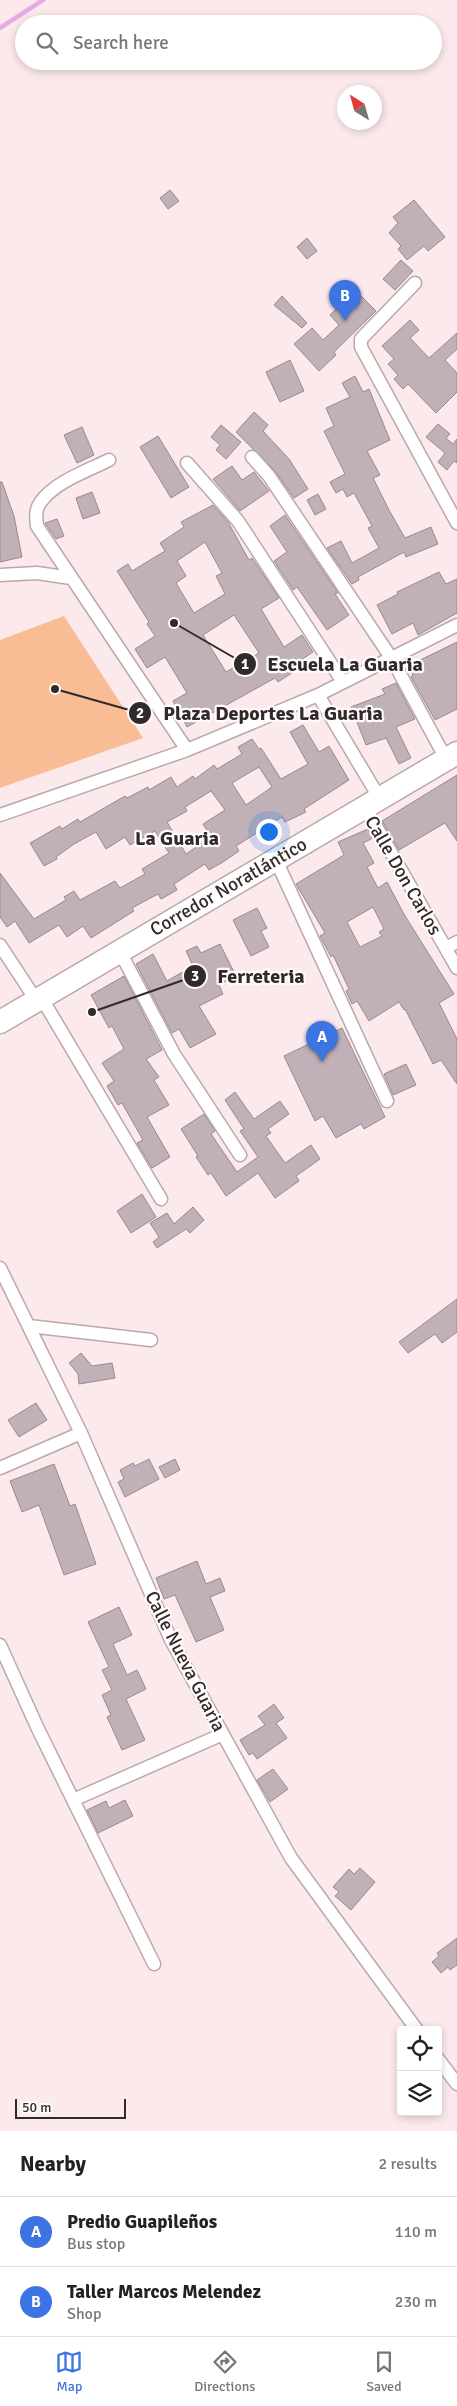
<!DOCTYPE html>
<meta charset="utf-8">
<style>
body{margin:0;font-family:Signika,sans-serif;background:#f6f6f6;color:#222}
.controls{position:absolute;right:15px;bottom:15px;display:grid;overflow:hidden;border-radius:5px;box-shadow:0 2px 8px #0003}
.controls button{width:45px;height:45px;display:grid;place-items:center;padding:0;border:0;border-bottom:1px solid #e0e0e0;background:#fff;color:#222;font:25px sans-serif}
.compass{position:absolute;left:337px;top:85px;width:45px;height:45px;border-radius:50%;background:#fff;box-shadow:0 2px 8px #0003;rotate:323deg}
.scale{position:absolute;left:15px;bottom:12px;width:111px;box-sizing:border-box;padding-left:5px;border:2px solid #312a2b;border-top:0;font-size:14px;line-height:18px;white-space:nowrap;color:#312a2b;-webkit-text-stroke:4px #fffbfb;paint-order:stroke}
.you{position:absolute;left:268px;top:831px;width:18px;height:18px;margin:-12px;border:4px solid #fff;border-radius:50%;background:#1a73e8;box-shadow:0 0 0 8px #1a73e833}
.badge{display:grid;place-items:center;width:32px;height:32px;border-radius:50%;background:#3d74e4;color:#fff;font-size:16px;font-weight:700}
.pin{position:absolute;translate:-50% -41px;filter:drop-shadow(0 1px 2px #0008)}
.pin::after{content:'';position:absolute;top:26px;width:18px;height:15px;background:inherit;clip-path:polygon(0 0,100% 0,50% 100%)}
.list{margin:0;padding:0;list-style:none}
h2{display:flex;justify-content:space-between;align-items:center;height:65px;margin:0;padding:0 20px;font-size:21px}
h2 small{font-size:16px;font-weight:400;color:#767676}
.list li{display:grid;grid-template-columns:32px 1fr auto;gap:15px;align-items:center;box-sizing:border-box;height:70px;padding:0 20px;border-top:1px solid #e0e0e0}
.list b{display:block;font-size:19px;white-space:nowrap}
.list p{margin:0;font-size:16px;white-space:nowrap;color:#767676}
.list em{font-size:16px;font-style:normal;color:#767676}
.icon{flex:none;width:28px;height:28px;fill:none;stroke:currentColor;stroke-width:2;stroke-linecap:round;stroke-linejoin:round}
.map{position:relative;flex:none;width:457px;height:2131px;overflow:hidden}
.search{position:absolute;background:#fff;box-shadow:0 2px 8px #0003;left:15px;right:15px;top:15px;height:55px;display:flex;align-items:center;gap:12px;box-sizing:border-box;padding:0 18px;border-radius:28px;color:#767676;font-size:19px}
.sheet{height:205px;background:#fff}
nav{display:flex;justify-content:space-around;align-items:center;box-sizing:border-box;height:70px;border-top:1px solid #e0e0e0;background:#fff;font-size:14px;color:#767676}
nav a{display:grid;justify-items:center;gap:2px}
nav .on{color:#3d74e4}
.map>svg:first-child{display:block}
.green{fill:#f9bd95}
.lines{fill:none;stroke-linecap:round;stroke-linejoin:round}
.stream{stroke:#e8aae5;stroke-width:4.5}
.building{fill:#c0b0b7;stroke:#998a90;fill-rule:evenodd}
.street-casing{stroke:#baa9aa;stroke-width:15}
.highway-casing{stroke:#baa9aa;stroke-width:25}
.street{stroke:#fff;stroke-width:12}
.highway{stroke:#fff;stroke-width:22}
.labels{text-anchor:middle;stroke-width:4.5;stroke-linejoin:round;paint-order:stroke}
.street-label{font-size:19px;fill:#312a2b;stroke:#fffbfb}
.neighbourhood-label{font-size:20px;font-weight:bold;fill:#312a2b;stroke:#fffbfb}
.leader{fill:none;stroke:#312a2b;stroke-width:2}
.callout-dot{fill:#312a2b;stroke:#fffbfb;stroke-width:2}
.mark-label{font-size:15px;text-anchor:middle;font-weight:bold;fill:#fff}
.callout-label{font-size:20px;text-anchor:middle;font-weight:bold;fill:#312a2b;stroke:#fffbfb;stroke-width:4.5;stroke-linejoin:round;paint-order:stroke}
</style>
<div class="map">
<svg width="457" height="2131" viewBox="0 0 457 2131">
<rect width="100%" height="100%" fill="#fce9eb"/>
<path class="green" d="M64 616 143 738 0 788V640Z"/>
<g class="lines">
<path class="stream" d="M0 28 43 0"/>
</g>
<path class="building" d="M170 190 179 201 168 209 160 198Z
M414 200 445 237 428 251 424 246 407 260 398 249 401 246 389 233 398 223 393 217Z
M307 238 317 251 307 259 297 247Z
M401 260 413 271 395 290 383 279Z
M355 290 376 311 334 352 336 355 319 371 294 344 312 328 323 340 339 325 330 315Z
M282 296 307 323 302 328 274 305Z
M410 320 419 330 410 338 429 358 457 333V349L445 360 457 373V392L436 413 408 384 403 389 394 379 398 375 388 364 394 359 382 346Z
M290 360 304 391 280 402 266 372Z
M355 376 363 392 369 389 390 440 367 451 380 475 373 478 389 510 405 538 431 527 438 544 406 557 404 552 358 577 359 580 352 584 327 548 341 541 352 563 379 548 368 528 372 526 354 493 347 497 343 489 336 493 330 482 345 474 324 431 334 426 326 408 350 397 342 383Z
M254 412 268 425 263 431 289 459 308 489 294 498 275 471 236 432Z
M438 424 450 434 446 438 453 444 457 439V463L454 461 447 470 438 462 445 453 426 437Z
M221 425 241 442 226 459 216 450 220 445 211 437Z
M82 427 94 455 77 463 64 435Z
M158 436 189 487 171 498 140 447Z
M232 466 242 480 254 472 269 491 240 511 213 479Z
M0 482H2L14 516 22 557 0 562Z
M92 492 100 513 83 519 76 498Z
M318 494 326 509 315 515 307 500Z
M213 505 228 522 249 560 252 558 279 598 261 609 284 647 302 635 313 652 292 666 295 671 278 682 275 678 187 727 173 701 187 693 165 657 147 668 135 649 155 636 147 624 149 622 117 571 128 564 132 571 165 551 160 543 184 527 181 522ZM205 542 222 573 216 576 225 594 194 613 176 583 186 576 177 561ZM234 615 259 653 226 672 203 635Z
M285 515 338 593 335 594 349 615 327 630 297 587 293 590 274 561 287 552 270 526Z
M57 519 64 536 56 539 45 523Z
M439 572 446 584 457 579V613L418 635 413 623 392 634 377 605 398 594 397 592Z
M457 642V709L435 720 411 677 413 675 408 666Z
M396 683 415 719 396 727 411 758 399 764 386 738 366 745 351 707 385 694 382 689Z
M303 725 319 752 329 746 349 780 304 809 306 812 285 822 282 817 236 846 239 851 223 862 209 870 205 864 174 884 177 890 161 899 158 894 132 908 134 911 91 938 83 926 67 937 59 925 29 943 15 921 7 927 0 917V873L34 919 66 900 64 897 74 891 80 900 115 881 120 888 145 874 142 869 169 853 155 831 130 845 125 837 106 849 96 832 74 844 56 857 57 859 44 866 30 843 60 826 62 829 78 819 80 822 125 796 127 798 148 787 149 790 171 777 177 787 193 776 195 779 214 765 217 769 242 754 238 747 252 739 259 749 261 748 281 779 308 764 290 732ZM259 767 272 787 246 805 232 783ZM211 791 225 810 203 824 211 837 186 854 167 822 187 811 185 807Z
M457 775V841L445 823 399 850 382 821Z
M368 829 373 838 363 843 374 863 367 867 378 888 387 882 405 916 454 994 439 1003 457 1039V1084L441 1060 433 1064 405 1009 404 1010 399 1002 369 1021 357 1001 352 1004 346 991 349 989 333 955 331 957 320 936 325 933 296 884 344 855 338 842ZM373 907 384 929 379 932 382 936 360 947 347 922Z
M257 908 267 928 261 931 269 947 251 956 233 920Z
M220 944 236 976 219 985 223 994 199 1006 216 1034 190 1048 179 1029 172 1033 136 964 153 954 167 981 193 966 186 951 197 946 201 953Z
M124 976 162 1050 146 1059 159 1077 154 1080 169 1105 147 1117 170 1157 152 1168 137 1143 143 1140 122 1103 118 1105 107 1086 114 1081 102 1063 124 1049 112 1026 109 1028 91 995Z
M342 1028 385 1117 364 1129 361 1124 336 1138 323 1116 315 1121 284 1056Z
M406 1064 416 1085 393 1095 384 1074Z
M235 1092 254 1119 280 1101 289 1114 268 1129 271 1133 266 1136 285 1163 311 1145 320 1159 296 1176 299 1181 275 1198 258 1173 226 1196 211 1173 208 1175 196 1157 198 1156 181 1129 204 1114 215 1131 211 1134 237 1172 258 1157 240 1131 244 1129 225 1100Z
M142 1194 156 1217 131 1233 117 1211Z
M193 1207 204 1220 190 1233 186 1229 157 1248 153 1242 159 1237 150 1223 167 1213 174 1224Z
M457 1299V1332L442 1343 435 1334 408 1353 399 1342Z
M81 1353 92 1366 112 1363 115 1378 79 1384 78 1374 69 1363Z
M36 1403 47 1420 19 1437 8 1420Z
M149 1459 159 1479 125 1497 118 1482 124 1479 120 1470 133 1463 135 1466Z
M175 1459 180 1470 165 1478 159 1467Z
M54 1464 70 1506 75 1504 96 1564 64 1575 39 1505 22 1512 10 1481Z
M197 1561 206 1584 220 1578 225 1591 210 1597 224 1630 196 1642 175 1595 164 1599 156 1578Z
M119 1607 132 1635 113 1644 127 1675 137 1670 146 1689 126 1699 145 1740 122 1750 107 1717 111 1715 102 1695 112 1690 102 1670 109 1667 88 1622Z
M274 1704 284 1718 276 1723 287 1738 257 1759 253 1753 249 1755 240 1740 265 1725 258 1716Z
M273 1769 288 1789 270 1802 257 1780Z
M125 1800 133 1816 98 1833 87 1810 106 1801 109 1808Z
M360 1868 375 1882 351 1910 335 1896 339 1892 333 1887 349 1869 354 1874Z
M457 1938V1965L450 1970 448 1967 441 1973 432 1962 439 1956 437 1953Z"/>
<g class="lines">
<g class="street-casing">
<path id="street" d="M415 283 361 339V347L457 523
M252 457 269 476 392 659 446 759
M109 460C87 471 54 482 40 503 35 510 36 518 37 526L187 750
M187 463 238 521 343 682
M0 575 37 573 71 578
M318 695 380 799
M365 807 457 968
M0 815 187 750 318 695 457 625
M275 858 387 1101
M0 945 36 1000
M446 948 457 942
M119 950 174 1054 240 1155
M41 997 161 1199
M0 1268 81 1433 171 1640 291 1858 417 2030
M29 1326 151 1340
M0 1468 81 1433
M0 1645 38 1729 154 1964
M73 1800 223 1734
M438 2059 457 2084"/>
</g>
<g class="highway-casing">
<path id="highway" d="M0 1022 457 753"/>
</g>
<use href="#street" class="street"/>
<use href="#highway" class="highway"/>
</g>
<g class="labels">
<g class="street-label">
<text transform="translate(404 875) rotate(60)" y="7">Calle Don Carlos</text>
<text transform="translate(228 886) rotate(-30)" y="7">Corredor Noratlántico</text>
<text transform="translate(186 1661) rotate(63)" y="7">Calle Nueva Guaria</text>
</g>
<g class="neighbourhood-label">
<text x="177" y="845">La Guaria</text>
</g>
</g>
<path class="leader" d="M174 623L245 664M55 689L140 713M92 1012L195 976"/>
<g class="callout-dot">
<circle cx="174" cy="623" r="5"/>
<circle cx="55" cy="689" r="5"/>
<circle cx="92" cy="1012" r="5"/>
<circle cx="245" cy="664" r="12"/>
<circle cx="140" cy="713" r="12"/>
<circle cx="195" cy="976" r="12"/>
</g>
<g class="mark-label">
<text x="245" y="669">1</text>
<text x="140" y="718">2</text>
<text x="195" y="981">3</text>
</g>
<g class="callout-label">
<text x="345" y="671">Escuela La Guaria</text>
<text x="273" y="720">Plaza Deportes La Guaria</text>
<text x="261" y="983">Ferreteria</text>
</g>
</svg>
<div class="controls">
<button><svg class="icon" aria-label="locate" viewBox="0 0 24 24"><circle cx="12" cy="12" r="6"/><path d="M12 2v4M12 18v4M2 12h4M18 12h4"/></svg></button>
<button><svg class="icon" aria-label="layers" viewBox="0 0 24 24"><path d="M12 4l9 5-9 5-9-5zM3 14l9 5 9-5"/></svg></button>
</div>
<svg class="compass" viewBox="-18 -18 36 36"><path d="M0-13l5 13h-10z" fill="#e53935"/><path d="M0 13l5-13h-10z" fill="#767676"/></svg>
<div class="scale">50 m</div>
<div class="you"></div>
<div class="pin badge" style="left:322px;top:1062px">A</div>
<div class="pin badge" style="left:345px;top:321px">B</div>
<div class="search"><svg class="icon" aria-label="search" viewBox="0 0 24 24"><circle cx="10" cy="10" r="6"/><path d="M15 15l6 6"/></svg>Search here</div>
</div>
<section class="sheet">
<h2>Nearby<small>2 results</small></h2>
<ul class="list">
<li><span class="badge">A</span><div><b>Predio Guapileños</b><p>Bus stop</p></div><em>110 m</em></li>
<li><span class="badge">B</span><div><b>Taller Marcos Melendez</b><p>Shop</p></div><em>230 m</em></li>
</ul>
</section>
<nav>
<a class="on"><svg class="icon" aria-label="map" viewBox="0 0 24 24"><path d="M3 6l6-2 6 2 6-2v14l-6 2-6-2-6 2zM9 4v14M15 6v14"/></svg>Map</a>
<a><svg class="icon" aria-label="directions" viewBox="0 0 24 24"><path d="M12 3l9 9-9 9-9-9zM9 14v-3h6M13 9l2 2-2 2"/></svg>Directions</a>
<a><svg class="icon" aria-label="saved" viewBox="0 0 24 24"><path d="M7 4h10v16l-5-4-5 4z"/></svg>Saved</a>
</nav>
